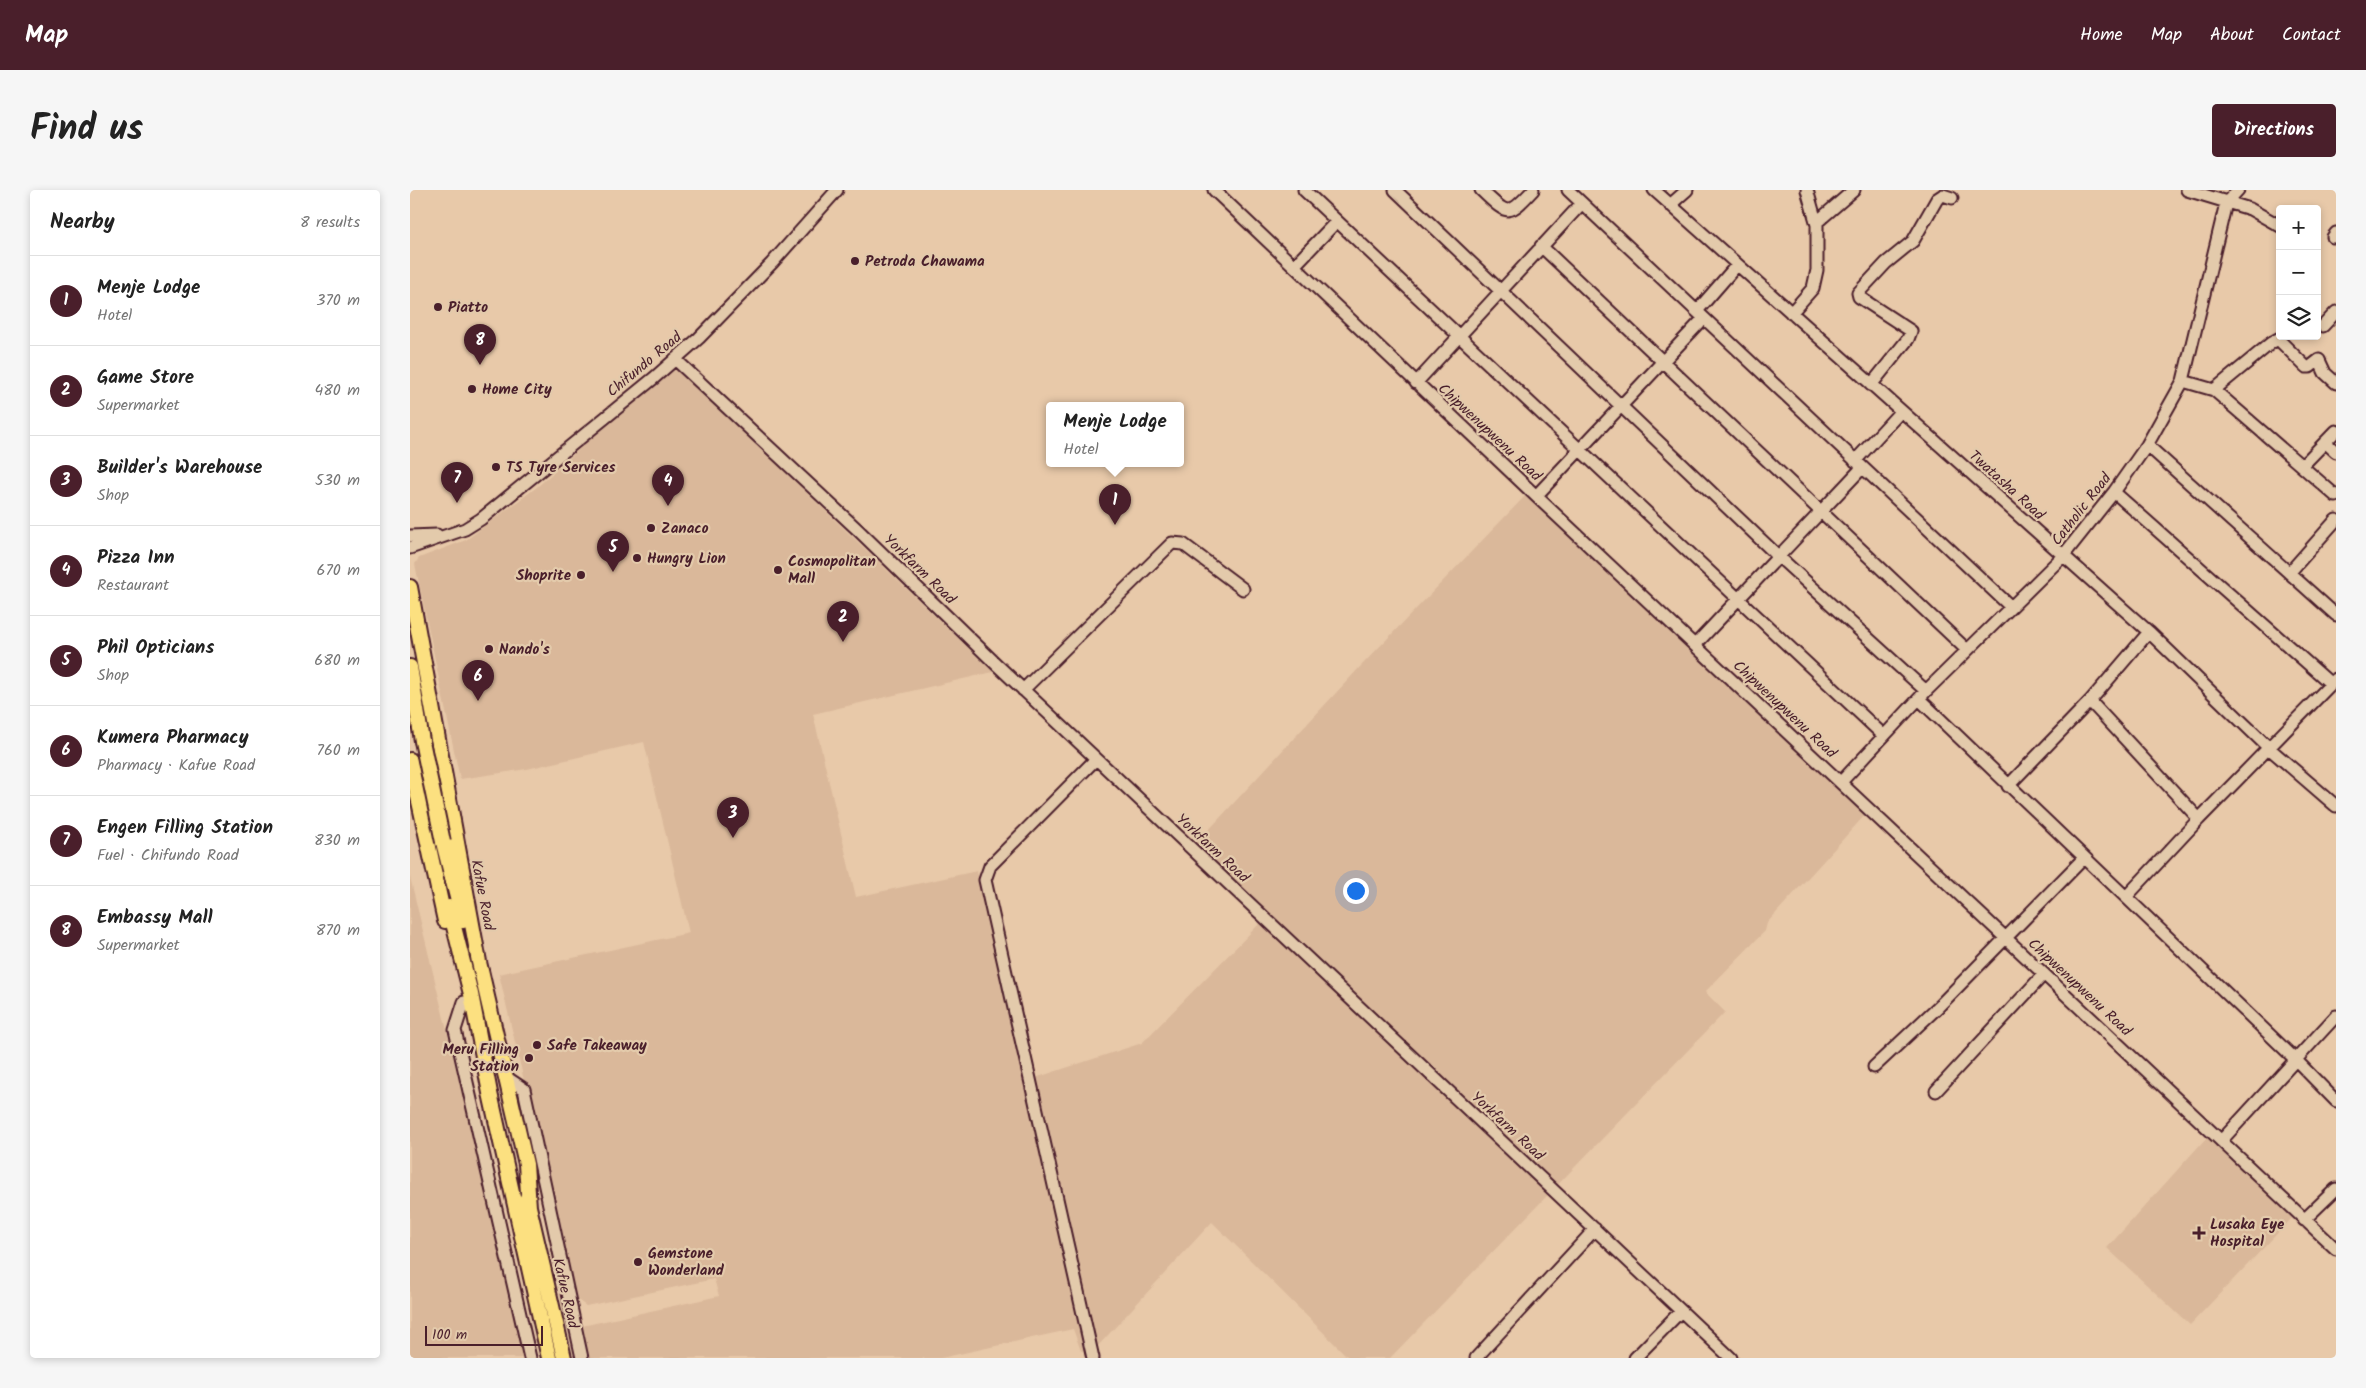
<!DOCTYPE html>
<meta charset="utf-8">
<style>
body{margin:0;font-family:Kalam,sans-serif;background:#f6f6f6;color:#222}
.controls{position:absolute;right:15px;top:15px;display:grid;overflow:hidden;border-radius:5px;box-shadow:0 2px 8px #0003}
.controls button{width:45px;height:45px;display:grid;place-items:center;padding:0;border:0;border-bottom:1px solid #e0e0e0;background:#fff;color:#222;font:25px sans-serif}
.scale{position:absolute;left:15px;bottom:12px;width:118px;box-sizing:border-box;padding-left:5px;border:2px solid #4a1f2b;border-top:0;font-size:14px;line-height:18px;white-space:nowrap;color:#4a1f2b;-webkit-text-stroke:4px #e3caab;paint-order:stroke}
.you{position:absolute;left:945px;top:700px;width:18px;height:18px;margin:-12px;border:4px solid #fff;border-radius:50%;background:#1a73e8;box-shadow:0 0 0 8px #1a73e833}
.badge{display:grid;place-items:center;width:32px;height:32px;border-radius:50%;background:#4a1f2b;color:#fff;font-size:16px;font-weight:700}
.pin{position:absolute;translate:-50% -41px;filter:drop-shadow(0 1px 2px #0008)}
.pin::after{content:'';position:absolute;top:26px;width:18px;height:15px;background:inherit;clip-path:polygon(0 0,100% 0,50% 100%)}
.popup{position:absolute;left:636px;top:212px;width:138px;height:65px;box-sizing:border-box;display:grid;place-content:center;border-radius:5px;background:#fff;filter:drop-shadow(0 1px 4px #0005);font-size:16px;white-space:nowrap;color:#767676}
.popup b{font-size:19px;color:#222}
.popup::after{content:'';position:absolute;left:50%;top:100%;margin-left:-10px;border:10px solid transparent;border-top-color:#fff}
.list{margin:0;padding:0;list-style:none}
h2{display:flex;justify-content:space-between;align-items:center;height:65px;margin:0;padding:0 20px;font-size:21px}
h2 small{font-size:16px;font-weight:400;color:#767676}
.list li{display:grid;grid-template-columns:32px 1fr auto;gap:15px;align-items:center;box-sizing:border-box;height:90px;padding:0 20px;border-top:1px solid #e0e0e0}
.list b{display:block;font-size:19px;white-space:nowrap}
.list p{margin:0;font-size:16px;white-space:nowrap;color:#767676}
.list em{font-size:16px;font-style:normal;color:#767676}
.icon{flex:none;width:28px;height:28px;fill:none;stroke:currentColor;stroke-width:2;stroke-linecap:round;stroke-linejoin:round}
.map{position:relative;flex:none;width:1926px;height:1168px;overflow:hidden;border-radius:5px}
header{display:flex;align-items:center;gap:30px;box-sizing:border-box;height:70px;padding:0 25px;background:#4a1f2b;color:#fff}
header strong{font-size:24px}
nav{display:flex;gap:28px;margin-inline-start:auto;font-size:18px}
.intro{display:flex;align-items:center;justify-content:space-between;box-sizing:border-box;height:120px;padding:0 30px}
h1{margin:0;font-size:35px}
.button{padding:12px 22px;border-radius:5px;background:#4a1f2b;color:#fff;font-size:18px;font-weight:700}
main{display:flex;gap:30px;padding:0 30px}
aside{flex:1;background:#fff;border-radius:5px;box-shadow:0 2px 8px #0003}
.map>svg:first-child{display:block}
.built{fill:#dab89a}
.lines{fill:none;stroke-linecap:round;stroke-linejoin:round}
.minor-casing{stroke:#4a1f2b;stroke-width:15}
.major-casing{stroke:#4a1f2b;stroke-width:18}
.minor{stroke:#e3caab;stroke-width:11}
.major{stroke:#fce080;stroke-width:14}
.major-bridge-casing{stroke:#4a1f2b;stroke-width:18;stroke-linecap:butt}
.major-bridge{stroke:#fce080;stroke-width:14}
.poi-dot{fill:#4a1f2b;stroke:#e3caab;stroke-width:2}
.labels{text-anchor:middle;stroke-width:4.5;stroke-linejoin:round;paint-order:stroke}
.poi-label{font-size:15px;font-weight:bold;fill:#4a1f2b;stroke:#e3caab;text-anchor:start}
.street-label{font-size:15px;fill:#4a1f2b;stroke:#e3caab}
</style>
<header>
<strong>Map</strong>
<nav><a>Home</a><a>Map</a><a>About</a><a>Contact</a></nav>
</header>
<div class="intro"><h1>Find us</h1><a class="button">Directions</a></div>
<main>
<aside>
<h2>Nearby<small>8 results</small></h2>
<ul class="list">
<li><span class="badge">1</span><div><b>Menje Lodge</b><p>Hotel</p></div><em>370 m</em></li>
<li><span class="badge">2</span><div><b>Game Store</b><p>Supermarket</p></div><em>480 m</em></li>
<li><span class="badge">3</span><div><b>Builder's Warehouse</b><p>Shop</p></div><em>530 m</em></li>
<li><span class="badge">4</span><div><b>Pizza Inn</b><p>Restaurant</p></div><em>670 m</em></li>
<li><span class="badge">5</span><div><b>Phil Opticians</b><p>Shop</p></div><em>680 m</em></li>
<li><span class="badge">6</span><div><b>Kumera Pharmacy</b><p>Pharmacy · Kafue Road</p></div><em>760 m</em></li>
<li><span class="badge">7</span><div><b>Engen Filling Station</b><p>Fuel · Chifundo Road</p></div><em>830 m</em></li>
<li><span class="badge">8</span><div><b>Embassy Mall</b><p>Supermarket</p></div><em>870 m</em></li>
</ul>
</aside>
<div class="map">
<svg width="1926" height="1168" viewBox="0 0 1926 1168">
<rect width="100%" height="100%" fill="#e8c9a9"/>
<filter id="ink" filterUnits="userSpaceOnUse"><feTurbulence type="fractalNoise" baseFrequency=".02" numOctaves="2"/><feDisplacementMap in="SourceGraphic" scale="10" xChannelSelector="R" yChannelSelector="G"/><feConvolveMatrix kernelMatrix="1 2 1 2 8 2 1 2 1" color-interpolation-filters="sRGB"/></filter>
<g filter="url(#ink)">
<path class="built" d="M262 180 271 182 583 482 403 524 446 707 567 681 616 891 732 853 855 728 782 658 950 477 1117 304 1207 393 1302 479 1455 625 1357 733 1355 741 1295 802 1315 822 980 1168H939L802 1032 687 1157 671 1161 663 1139 531 1168H179L172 1136 309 1106 304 1089 176 1116 165 1108 89 784 279 743 234 552 117 579 50 589 5 374 9 368 56 350 127 297 253 185Z
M0 687 109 1140 115 1168H0Z
M1797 947 1882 1028 1780 1135 1697 1058Z"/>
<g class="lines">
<g class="minor-casing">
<path id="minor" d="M804 0 1126 306 1926 1059
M894 0 1473 545
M985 0 1368 366 1516 501
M1071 0C1098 25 1097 28 1123 0
M1158 0 1601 417
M1244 0 1739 442 1860 559 1926 616
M1777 0 1840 19 1870 36
M1260 15 1277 0
M1407 32 1444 0
M1923 47 1926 43
M1131 56 1557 460
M884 76 927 31
M1287 121 1327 75
M1381 123 1403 98 1407 80V35L1397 0
M1913 136 1926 122
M265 169 448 340 586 474 1321 1168
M1773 191 1804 200 1926 306
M1006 193 1172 13
M1461 195 1498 149 1501 141 1449 107 1448 103 1476 73 1503 51 1527 9 1533 5 1542 8
M1804 200 1861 153 1868 149 1896 177H1900L1909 170 1915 183 1926 193
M1915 252 1926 262
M1737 255 1926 425
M1445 271 1491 221
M1892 276 1926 241
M1704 302 1921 494
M1126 306 1294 128
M0 346 27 345
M0 358 55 339 71 329 244 188 289 148 362 73 427 0
M1879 383 1926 330
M1285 455 1452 278
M613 500 762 353 773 354 833 399
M1509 509 1885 869 1926 911
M1680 511 1789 629
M1431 592 1516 501 1653 366 1704 302 1737 255 1773 191 1816 13 1828 0
M1598 596 1680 511 1739 442
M1716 707 1789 629 1926 489
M54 812 45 840 120 1168
M1464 877 1529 816 1674 668
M96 887 114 899 172 1168
M1526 901 1634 784
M1811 951 1926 826
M1894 1030 1926 999
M683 1168 575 690 580 676 686 569
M1066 1168 1185 1039
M1225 1168 1271 1121"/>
</g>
<g class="major-casing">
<path id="major" d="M0 397 69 772 116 974 119 1017
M0 477 12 551
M0 570 35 731
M33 652 53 731
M39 717 61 804 80 903 139 1168
M117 1008 154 1168"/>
</g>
<use href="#minor" class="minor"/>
<use href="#major" class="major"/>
<g class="major-bridge-casing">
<path id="major-bridge" d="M12 551 33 652"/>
</g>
<use href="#major-bridge" class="major-bridge"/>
</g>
</g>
<g class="poi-dot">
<circle cx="445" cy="71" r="5"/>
<circle cx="28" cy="117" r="5"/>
<circle cx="62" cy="199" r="5"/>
<circle cx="86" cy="277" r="5"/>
<circle cx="241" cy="338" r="5"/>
<circle cx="227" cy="368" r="5"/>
<circle cx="368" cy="380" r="5"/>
<circle cx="171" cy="385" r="5"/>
<circle cx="79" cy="459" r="5"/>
<circle cx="127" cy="855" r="5"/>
<circle cx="119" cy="868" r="5"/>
<path d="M1786.5 1035.5h5v5h5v5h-5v5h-5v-5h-5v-5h5z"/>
<circle cx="228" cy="1072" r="5"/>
</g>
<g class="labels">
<g class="poi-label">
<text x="455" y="76">Petroda Chawama</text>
<text x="38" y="122">Piatto</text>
<text x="72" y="204">Home City</text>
<text x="96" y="282">TS Tyre Services</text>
<text x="251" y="343">Zanaco</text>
<text x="237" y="373">Hungry Lion</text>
<text x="378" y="376">Cosmopolitan<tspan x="378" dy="17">Mall</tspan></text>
<text x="161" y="390" text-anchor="end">Shoprite</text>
<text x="89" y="464">Nando's</text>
<text x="137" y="860">Safe Takeaway</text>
<text x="109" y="864" text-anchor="end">Meru Filling<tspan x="109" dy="17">Station</tspan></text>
<text x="1800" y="1039">Lusaka Eye<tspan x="1800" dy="17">Hospital</tspan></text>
<text x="238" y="1068">Gemstone<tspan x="238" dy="17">Wonderland</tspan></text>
</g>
<g class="street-label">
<text transform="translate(234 174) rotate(-40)" y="5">Chifundo Road</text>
<text transform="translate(1080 242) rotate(43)" y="5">Chipwenupwenu Road</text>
<text transform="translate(1597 295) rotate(42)" y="5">Twatasha Road</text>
<text transform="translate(1671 319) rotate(-52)" y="5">Catholic Road</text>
<text transform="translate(510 379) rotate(44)" y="5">Yorkfarm Road</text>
<text transform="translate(1375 519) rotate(43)" y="5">Chipwenupwenu Road</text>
<text transform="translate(803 658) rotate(43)" y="5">Yorkfarm Road</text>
<text transform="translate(73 705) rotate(79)" y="5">Kafue Road</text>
<text transform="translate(1670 797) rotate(43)" y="5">Chipwenupwenu Road</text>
<text transform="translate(1098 936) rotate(43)" y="5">Yorkfarm Road</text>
<text transform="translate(156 1103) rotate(77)" y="5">Kafue Road</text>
</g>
</g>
</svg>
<div class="controls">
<button>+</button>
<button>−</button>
<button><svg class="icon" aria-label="layers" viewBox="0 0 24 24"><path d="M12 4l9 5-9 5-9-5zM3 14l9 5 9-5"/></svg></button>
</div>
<div class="scale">100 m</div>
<div class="you"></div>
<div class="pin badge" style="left:705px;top:335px">1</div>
<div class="popup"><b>Menje Lodge</b>Hotel</div>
<div class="pin badge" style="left:433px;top:452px">2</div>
<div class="pin badge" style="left:323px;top:648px">3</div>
<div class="pin badge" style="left:258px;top:316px">4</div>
<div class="pin badge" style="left:203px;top:382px">5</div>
<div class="pin badge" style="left:68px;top:511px">6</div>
<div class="pin badge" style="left:47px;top:313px">7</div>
<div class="pin badge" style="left:70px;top:175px">8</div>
</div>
</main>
